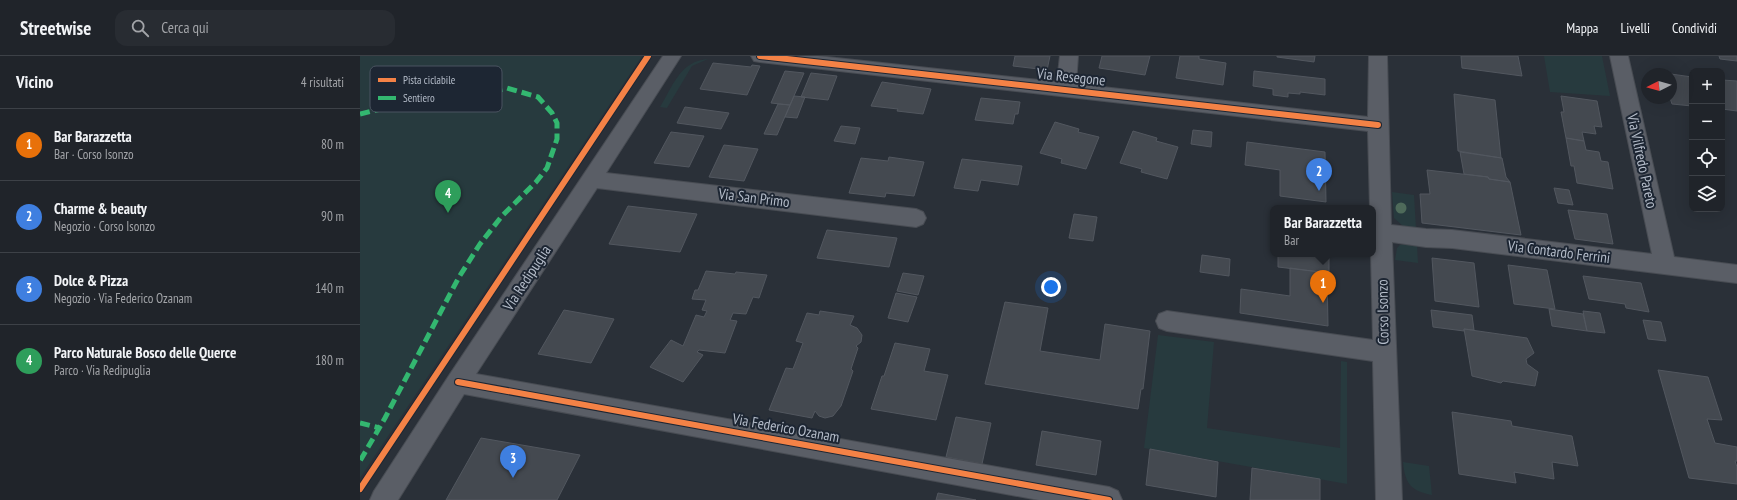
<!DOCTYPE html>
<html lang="it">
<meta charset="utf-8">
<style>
body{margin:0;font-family:"PT Sans Narrow",sans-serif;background:#282c32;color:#f1f3f6}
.controls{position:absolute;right:12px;top:12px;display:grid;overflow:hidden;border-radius:8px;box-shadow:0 4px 16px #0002}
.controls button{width:36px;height:36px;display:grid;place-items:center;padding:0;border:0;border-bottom:1px solid #3d4147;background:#20242a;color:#f1f3f6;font:20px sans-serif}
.compass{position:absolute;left:1281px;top:12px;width:36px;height:36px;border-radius:50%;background:#20242a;box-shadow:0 4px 16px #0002;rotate:264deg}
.you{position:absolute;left:691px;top:231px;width:14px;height:14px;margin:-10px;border:3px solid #fff;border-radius:50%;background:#1a73e8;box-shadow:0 0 0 6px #1a73e833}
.badge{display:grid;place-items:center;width:26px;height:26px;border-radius:50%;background:#b45309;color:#fff;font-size:13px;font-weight:700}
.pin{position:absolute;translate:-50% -33px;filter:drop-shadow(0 1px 2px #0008)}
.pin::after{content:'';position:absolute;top:21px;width:14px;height:12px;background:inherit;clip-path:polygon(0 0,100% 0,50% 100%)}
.popup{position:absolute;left:910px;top:149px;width:106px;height:52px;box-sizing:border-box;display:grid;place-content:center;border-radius:8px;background:#20242a;filter:drop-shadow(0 1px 3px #0005);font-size:13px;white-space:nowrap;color:#a2a4a8}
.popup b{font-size:15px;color:#f1f3f6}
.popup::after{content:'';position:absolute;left:50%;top:100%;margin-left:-8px;border:8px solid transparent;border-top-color:#20242a}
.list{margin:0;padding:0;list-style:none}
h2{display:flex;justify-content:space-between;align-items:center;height:52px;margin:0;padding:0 16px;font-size:17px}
h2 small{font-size:13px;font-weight:400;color:#a2a4a8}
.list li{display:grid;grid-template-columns:26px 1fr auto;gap:12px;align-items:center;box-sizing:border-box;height:72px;padding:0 16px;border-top:1px solid #3d4147}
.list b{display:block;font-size:15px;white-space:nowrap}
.list p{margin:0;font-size:13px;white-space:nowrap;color:#a2a4a8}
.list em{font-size:13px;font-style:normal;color:#a2a4a8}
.icon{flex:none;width:22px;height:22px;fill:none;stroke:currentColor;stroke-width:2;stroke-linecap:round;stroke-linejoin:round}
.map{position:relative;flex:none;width:1377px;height:444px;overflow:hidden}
header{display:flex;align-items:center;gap:24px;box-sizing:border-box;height:56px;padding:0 20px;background:#20242a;border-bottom:1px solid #3d4147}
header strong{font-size:19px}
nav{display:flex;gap:22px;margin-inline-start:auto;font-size:14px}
.search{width:280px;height:36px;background:#282c32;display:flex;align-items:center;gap:10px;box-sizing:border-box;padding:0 14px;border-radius:12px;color:#a2a4a8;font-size:15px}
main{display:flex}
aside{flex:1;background:#20242a}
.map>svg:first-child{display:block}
.green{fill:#273a3e}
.building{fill:#444950;stroke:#52575f}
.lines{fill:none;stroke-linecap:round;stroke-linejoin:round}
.minor-casing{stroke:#484c53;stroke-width:2}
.minor{fill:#5a5e66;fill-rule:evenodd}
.quiet{stroke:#33b770;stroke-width:5;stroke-dasharray:10 5;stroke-linecap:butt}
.cycleway-casing{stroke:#1d2633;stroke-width:8}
.cycleway{stroke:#f48246;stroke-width:6}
.tree{fill:#4e6a5a}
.labels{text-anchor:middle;stroke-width:4;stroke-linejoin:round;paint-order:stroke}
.street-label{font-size:15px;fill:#b4bcc9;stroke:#1d2633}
.key{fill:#1d2633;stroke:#4a5360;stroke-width:1}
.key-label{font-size:11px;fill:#b4bcc9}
</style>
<header>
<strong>Streetwise</strong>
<div class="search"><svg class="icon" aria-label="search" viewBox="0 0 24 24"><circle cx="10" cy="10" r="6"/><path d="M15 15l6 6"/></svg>Cerca qui</div>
<nav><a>Mappa</a><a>Livelli</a><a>Condividi</a></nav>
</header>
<main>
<aside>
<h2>Vicino<small>4 risultati</small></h2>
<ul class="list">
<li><span class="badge" style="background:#e8710a">1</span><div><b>Bar Barazzetta</b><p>Bar · Corso Isonzo</p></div><em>80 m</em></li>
<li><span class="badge" style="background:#3f7fe0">2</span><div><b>Charme &amp; beauty</b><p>Negozio · Corso Isonzo</p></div><em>90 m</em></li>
<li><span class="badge" style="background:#3f7fe0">3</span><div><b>Dolce &amp; Pizza</b><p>Negozio · Via Federico Ozanam</p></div><em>140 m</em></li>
<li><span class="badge" style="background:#2e9e5b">4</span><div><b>Parco Naturale Bosco delle Querce</b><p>Parco · Via Redipuglia</p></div><em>180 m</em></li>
</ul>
</aside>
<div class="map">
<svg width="1377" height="444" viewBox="0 0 1377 444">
<rect width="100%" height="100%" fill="#2a3038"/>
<path class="green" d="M0 0H282L0 422Z
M1184 0H1242L1250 40 1190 36Z
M348 3 332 10 307 52 300 51C313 30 320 5 348 3Z
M1032 136 1054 139 1056 173 1043 170 1034 162Z
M1048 188 1057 189 1058 207 1035 204 1037 192 1040 189Z
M798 279 854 286 847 372 980 392 981 305 987 306V428L784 392Z
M1043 406 1069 410 1072 439C1051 435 1045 428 1043 406Z"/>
<path class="building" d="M655 0H690L687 14 653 10Z
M742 0H790L785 19 739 12Z
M820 0H839V3L866 7 863 29 816 22Z
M917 0H955L954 6 917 1Z
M1101 0H1158L1162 20 1102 12Z
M1359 0H1377V5L1360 3Z
M353 7 391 11 392 9 400 10 387 39 340 33Z
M425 15 444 17 430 49 411 47Z
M894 15 965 23V39L940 36V38L928 37V41L913 39V33L893 30Z
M451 17 477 20 468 44 441 41Z
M1311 18 1332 21V50L1312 48 1310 42Z
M1362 24 1377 25V55L1362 53Z
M522 26 571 33 563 58 537 55 538 53 511 50Z
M1094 38 1135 44 1141 102 1098 95Z
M434 40 445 41 437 62 425 61Z
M1201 40 1237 45 1242 71 1234 70 1236 78 1222 76 1224 85 1206 82 1201 56H1204Z
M621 42 660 46 658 58H655L653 68 615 64Z
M418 48 430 49 417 79 404 78Z
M325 51 369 57 361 73 317 67Z
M695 66 719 73 718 76 739 81 726 113 701 107 702 103 680 97Z
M481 70 500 72 495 88 474 85Z
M833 74 852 76 851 91 831 88Z
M773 75 797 82 796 85 818 91 807 123 781 116 782 113 760 107Z
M311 76 344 80 329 111 294 107Z
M1206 82 1224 85 1226 94 1239 96 1241 105 1248 106 1253 133 1217 127 1214 110H1211Z
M887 86 965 96 966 146 920 140V114L885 109Z
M364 89 398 93 384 125 349 121Z
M1100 96 1142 102 1146 121 1150 126 1129 123 1128 121 1104 118Z
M529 101 564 106 554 140 526 137 525 141 489 137 501 102 528 105Z
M602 103 662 110 658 129 621 124 618 135 594 132Z
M1067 114 1128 121 1129 123 1150 126 1161 179 1062 167 1060 138H1070Z
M1194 132 1209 134 1213 149 1198 147Z
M268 150 337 158 320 196 249 188Z
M1208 154 1247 158 1253 188 1215 183Z
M714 158 737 161 733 185 709 182Z
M467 174 537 182 529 211 457 202Z
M918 198H969V217L918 211Z
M842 199 870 203 869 220 840 216Z
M1072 202 1114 207 1119 251 1075 245Z
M1148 209 1187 214 1195 253 1154 248Z
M930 212 967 217 968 270 880 257 881 233 930 240Z
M346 215 375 218 376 216 407 219 399 242 393 241 386 258 373 257 370 264 377 265 365 297 339 294 337 296 343 299 323 326 290 311 311 284 323 290 336 259 344 261 347 255 342 254 346 244 332 243 335 234H338Z
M543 217 564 220 558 239 537 235Z
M1223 220 1281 227 1289 256 1266 252 1265 248 1229 243Z
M536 237 557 241 548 266 528 262Z
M645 246 688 252 680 295 740 304 745 268 790 275 783 333H781L778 353 625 328Z
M1189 253 1223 258 1227 275 1192 270Z
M204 254 254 263 231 307 178 298Z
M1071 254 1112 259 1114 274 1104 273V275L1073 271Z
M460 255 494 260 490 269 497 272 502 279 501 286 496 290 498 292 491 313 493 315 481 350 473 360 465 362 459 360 455 355 452 362 409 354 426 312 433 313 443 287 436 285 447 257 459 259Z
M1223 255 1240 257 1245 277 1227 275Z
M1283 264 1301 266 1306 285 1288 283Z
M1104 273 1167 282 1174 297 1166 303 1167 308 1178 316 1175 330 1143 325 1141 327 1112 320Z
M535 287 570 293 564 315 588 319 576 364 511 353 522 320H524Z
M1298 314 1348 321 1362 364 1347 363 1355 387 1377 391V405H1375L1377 411V428L1329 422Z
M1092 356 1151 365 1152 370 1212 380 1218 410 1192 406 1194 423 1154 416 1156 427 1099 418Z
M596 361 631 367 622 408 586 401Z
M682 375 741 385 736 419 676 409Z
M121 382 220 399 197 444H86Z
M790 393 858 406 856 441 786 429Z
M892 412 960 423V444H890Z
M578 437 616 444H576Z"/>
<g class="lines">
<g class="minor-casing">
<path id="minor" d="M303 0H321L246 117 556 153 563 156 566 162 563 168 556 171 237 132 116 318 749 431 758 435 762 444H679L104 338 38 444H10L14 435 90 318Z
M391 0H458L697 26 700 0H718L716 28 1008 61 1009 0H1027L1031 169 1066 173 1092 174 1292 198 1250 0H1268L1314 201 1377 209V227L1092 192 1066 191 1032 186 1042 444H1016L1013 305 807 275 799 272 796 265 799 258 807 255 1013 284 1011 198H1013V152H1010L1008 75 400 6 394 5Z"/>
</g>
<use href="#minor" class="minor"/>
<path class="quiet" d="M0 58 58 44 81 40 129 37 147 32 178 41 192 57 197 67V83L187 112 176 126 142 160 120 188 99 221 25 362 0 405
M0 367 20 372"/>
<g class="cycleway-casing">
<path id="cycleway" d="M400 0 1018 69
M98 326 749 444
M0 433 288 0"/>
</g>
<use href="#cycleway" class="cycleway"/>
</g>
<circle class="tree" cx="1041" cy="152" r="5.5"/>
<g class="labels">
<g class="street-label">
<text transform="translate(711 21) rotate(6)" y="5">Via Resegone</text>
<text transform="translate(1282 105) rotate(78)" y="5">Via Vilfredo Pareto</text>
<text transform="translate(394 142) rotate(7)" y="5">Via San Primo</text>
<text transform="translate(1199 196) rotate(7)" y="5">Via Contardo Ferrini</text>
<text transform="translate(167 222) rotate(-57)" y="5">Via Redipuglia</text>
<text transform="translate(1023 256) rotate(-91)" y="5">Corso Isonzo</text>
<text transform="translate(426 372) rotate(10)" y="5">Via Federico Ozanam</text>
</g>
</g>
<rect x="10" y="10" width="132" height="46" rx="6" class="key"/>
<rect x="18" y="22" width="18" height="4" fill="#f48246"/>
<rect x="18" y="40" width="18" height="4" fill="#33b770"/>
<g class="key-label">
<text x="43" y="28">Pista ciclabile</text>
<text x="43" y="46">Sentiero</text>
</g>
</svg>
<div class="controls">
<button>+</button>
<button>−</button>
<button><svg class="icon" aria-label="locate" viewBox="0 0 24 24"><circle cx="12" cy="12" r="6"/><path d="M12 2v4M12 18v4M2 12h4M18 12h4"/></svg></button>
<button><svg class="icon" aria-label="layers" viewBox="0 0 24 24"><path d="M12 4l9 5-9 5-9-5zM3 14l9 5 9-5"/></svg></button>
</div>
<svg class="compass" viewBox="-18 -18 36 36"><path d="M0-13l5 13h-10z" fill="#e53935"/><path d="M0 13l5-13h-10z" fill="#a2a4a8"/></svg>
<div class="you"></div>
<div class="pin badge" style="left:963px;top:247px;background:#e8710a">1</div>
<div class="popup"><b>Bar Barazzetta</b>Bar</div>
<div class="pin badge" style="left:959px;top:135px;background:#3f7fe0">2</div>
<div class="pin badge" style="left:153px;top:422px;background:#3f7fe0">3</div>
<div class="pin badge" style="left:88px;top:157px;background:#2e9e5b">4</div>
</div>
</main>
